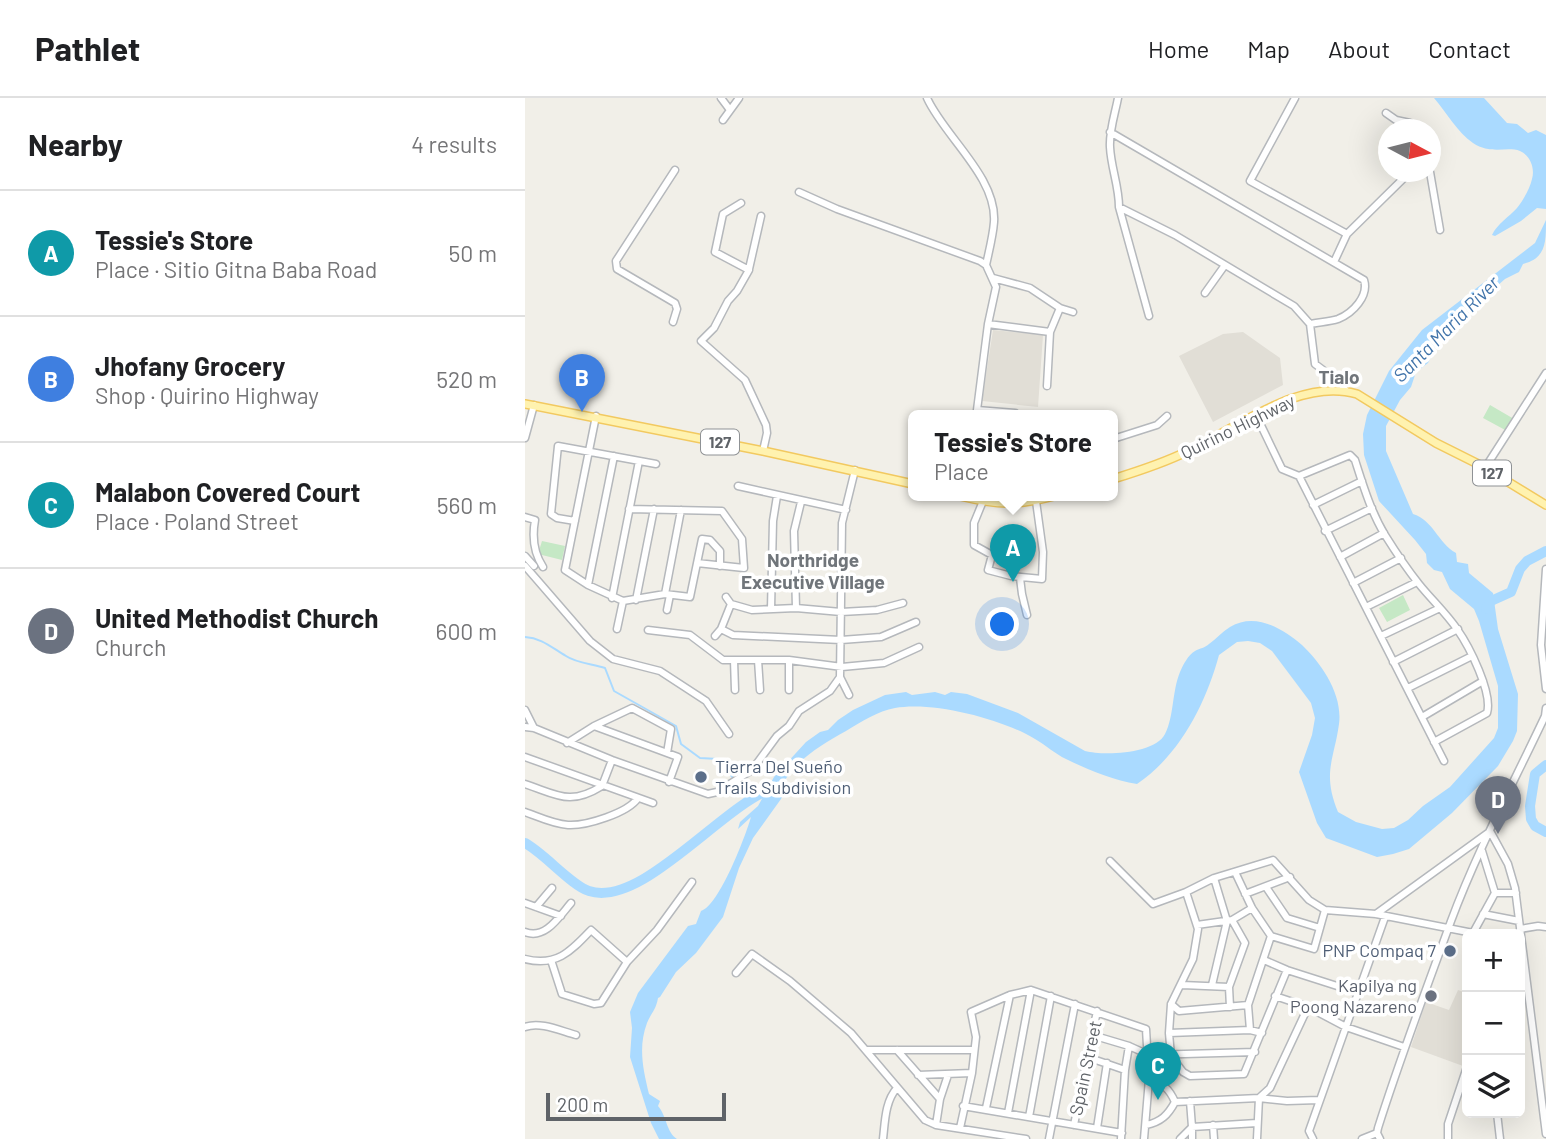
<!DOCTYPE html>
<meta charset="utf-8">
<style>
body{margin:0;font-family:Barlow,sans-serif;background:#f6f6f6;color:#202124}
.controls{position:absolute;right:21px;bottom:21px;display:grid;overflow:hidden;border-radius:10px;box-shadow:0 7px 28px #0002}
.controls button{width:63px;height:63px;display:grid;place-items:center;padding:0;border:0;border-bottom:2px solid #e0e0e0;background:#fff;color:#202124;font:35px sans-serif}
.compass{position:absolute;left:853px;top:21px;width:63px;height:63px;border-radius:50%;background:#fff;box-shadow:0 7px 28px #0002;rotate:97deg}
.scale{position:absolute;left:21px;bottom:18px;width:180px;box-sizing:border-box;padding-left:7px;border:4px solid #5f6368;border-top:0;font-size:19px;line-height:24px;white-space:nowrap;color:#5f6368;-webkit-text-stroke:5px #fff;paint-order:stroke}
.you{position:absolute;left:478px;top:527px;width:24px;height:24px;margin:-18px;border:5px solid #fff;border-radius:50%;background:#1a73e8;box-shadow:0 0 0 10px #1a73e833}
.badge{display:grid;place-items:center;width:46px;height:46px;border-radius:50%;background:#7c3aed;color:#fff;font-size:23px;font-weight:700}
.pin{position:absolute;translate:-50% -58px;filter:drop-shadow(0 2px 4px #0008)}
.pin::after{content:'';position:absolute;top:37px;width:24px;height:21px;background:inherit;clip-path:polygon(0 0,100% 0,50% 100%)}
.popup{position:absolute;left:383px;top:312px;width:210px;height:91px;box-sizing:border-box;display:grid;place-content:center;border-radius:10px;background:#fff;filter:drop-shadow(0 2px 5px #0005);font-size:23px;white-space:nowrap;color:#757577}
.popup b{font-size:26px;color:#202124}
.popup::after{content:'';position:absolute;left:50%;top:100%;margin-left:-14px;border:14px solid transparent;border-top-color:#fff}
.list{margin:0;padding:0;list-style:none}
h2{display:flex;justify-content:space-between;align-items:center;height:91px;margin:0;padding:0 28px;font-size:30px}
h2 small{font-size:23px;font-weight:400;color:#757577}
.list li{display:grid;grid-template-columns:46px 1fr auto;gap:21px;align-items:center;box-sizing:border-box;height:126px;padding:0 28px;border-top:2px solid #e0e0e0}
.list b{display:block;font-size:26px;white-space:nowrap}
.list p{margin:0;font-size:23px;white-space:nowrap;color:#757577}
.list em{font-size:23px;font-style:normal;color:#757577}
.icon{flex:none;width:38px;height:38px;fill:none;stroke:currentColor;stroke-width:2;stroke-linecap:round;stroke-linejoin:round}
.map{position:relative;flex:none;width:1021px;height:1041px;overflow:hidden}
header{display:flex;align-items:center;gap:42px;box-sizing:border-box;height:98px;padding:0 35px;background:#fff;border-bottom:2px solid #e0e0e0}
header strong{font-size:33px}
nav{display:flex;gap:38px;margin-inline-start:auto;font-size:24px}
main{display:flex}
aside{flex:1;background:#fff}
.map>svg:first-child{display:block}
.education{fill:#e1ded6}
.green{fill:#c5e8c5}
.water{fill:#aadaff}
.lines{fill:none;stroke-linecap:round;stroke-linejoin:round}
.stream{stroke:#aadaff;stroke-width:2}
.river{stroke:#aadaff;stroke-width:10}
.minor-casing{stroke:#b5b8bc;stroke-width:9}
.major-casing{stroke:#f2c960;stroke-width:10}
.minor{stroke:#fff;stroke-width:6}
.major{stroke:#fff2af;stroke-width:7}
.service-dot{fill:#5c6f8a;stroke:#fff;stroke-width:2.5}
.worship-dot{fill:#6b7280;stroke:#fff;stroke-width:2.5}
.labels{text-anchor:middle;stroke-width:7;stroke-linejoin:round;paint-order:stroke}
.shield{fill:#fff;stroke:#8f9295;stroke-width:2}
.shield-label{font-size:16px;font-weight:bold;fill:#5f6368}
.street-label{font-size:18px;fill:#5f6368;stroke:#fff}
.service-label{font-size:18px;fill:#4e5e75;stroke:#fff;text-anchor:start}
.worship-label{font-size:18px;fill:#5b616d;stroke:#fff;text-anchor:end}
.water-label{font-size:19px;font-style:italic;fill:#4174aa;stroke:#fff}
.neighbourhood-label{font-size:19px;font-weight:bold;fill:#70757a;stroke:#fff}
</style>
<header>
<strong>Pathlet</strong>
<nav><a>Home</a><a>Map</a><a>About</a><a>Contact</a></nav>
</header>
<main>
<aside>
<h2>Nearby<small>4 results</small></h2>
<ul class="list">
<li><span class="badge" style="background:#0f9aa8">A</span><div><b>Tessie's Store</b><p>Place · Sitio Gitna Baba Road</p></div><em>50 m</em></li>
<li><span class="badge" style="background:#3f7fe0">B</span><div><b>Jhofany Grocery</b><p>Shop · Quirino Highway</p></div><em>520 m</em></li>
<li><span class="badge" style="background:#0f9aa8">C</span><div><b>Malabon Covered Court</b><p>Place · Poland Street</p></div><em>560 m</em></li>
<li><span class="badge" style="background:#6b7280">D</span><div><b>United Methodist Church</b><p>Church</p></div><em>600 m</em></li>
</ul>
</aside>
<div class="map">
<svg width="1021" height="1041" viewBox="0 0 1021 1041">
<rect width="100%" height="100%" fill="#f1efe8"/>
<path class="education" d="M468 232 518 237 513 309 457 303Z
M718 234 755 260 758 287 688 324 654 258 698 236Z
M933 892 942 895V957L938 968 886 949 901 904 924 912Z"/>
<path class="green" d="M965 307 989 321 982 333 958 320Z
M17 443 40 448 37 462 13 456Z
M878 497 885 512 862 524 854 510Z"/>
<path class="water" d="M909 0H959L982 25 992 26 1003 35 1011 32 1021 37V111L1012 110 996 123 970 138 967 137C972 126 984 119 992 110 998 103 1005 90 1007 81 1010 71 1006 58 995 53 982 48 966 57 948 45 933 35 921 14 909 0Z
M1021 122C1021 145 1021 160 998 166L994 174 980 181 945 212 942 221 933 229 917 237 903 265 891 274 886 289 875 302 861 328V353L888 416C908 422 913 445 931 455L932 464 943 466 944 475 968 495 973 531 993 596 992 633 988 643 973 668 927 715 884 751 868 756 852 759 801 740 792 725 774 674 787 637 790 620 786 605 747 553 735 545 723 543 712 544 694 557C681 605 655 657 612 686 588 682 563 672 541 661 530 656 521 647 510 641 477 621 408 603 370 610 353 613 336 624 321 633 298 646 275 659 260 682L262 689 256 701 228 740 214 770 198 819 171 855 151 874 135 899 133 900C131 912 126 915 122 925 113 949 118 971 124 996L135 1003 133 1008C142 1018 141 1034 152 1041H134L126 1025 105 959 107 930 105 914 113 895 163 828 171 826 176 813C194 808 221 737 226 719L213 731 215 724 233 708 249 679 281 644 295 634 303 632 313 622 328 612 360 597 381 594 387 597 410 594 420 597 426 594 442 596 493 615 560 653C579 658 630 656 640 636 649 619 647 593 655 574 658 567 663 557 670 553 675 550 680 550 684 546 691 541 697 534 705 529 730 514 757 530 777 547 797 566 818 597 814 626 809 662 797 675 813 714L831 724 857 731 869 730 883 722 898 708 925 689 969 640 973 630V588L954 523 949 511 925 491 917 474 909 472 902 465 901 456 890 442 854 403 839 357 838 336 842 317 864 273 897 232 1010 145Z"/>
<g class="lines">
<path class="stream" d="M0 539C17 540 27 550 41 558 51 565 68 566 80 570L89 593 151 628 156 646 175 660 193 661 208 680
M209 688 215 690 226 685 234 695"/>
<path class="river" d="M961 511 966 503 986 494 995 471 1002 463 1021 453
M1021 667 1010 676 1005 708 1006 721 1010 728 1021 734
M0 745C20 756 47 788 64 793 116 810 195 710 246 691"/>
<g class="minor-casing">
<path id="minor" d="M196 0 205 12
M402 0C419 38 472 79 469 124 468 138 464 153 461 167
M593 0C590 16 584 33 585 49 586 70 594 88 594 109
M770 0 725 83 822 136 809 164
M861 15 871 22 885 25 890 32
M198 22 214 0
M585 34 839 182C844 198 828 215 813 221 804 224 794 224 785 226
M905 74 915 132
M274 94 312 111 455 163 461 167 471 189 463 226 452 312 490 315V318
M216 105 198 116 190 154 224 172 212 193 203 203 189 230 176 243 220 282 241 327 242 335 238 353
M822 136 885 74
M224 171 236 118
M468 180 505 190 535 210
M680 195 700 167
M624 218 594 109 650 137 769 208 785 226 790 266 814 284 821 293
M148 224 152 211 150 205 92 171 91 163 150 72
M463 226 525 234 535 210 548 214
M522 288 525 234
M731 317 757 371 774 378 919 663
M71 318 40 472 63 487 98 503 140 496 165 499 177 441 185 442 195 453V468
M0 340 9 307
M588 341 632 327 642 318
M960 370 1021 275
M774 378 825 357 830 362C838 387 846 414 860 437 870 453 882 471 894 486 906 501 921 515 932 531 944 548 968 595 962 615L909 644
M213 388 321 412
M458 403 449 425V447L467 457 463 472 486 478 517 481 518 454 511 403
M788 407 837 383
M104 411 197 413 217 441 219 470 172 465
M0 419 10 422C7 439 8 454 18 469
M50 423 32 420 26 416 33 348 131 366
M800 433 847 410
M0 458 9 468
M815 459 859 435
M0 468 65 543 88 561 135 573 181 603 204 636
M1021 471 1016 547 1021 591
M495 480 497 496 502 517
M828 485 876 460
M63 487 89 358
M140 496 156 412
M201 499 206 506 227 512 271 510 316 514 352 512 378 505
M87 500 114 363
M111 502 129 411
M841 509 892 484
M271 510 269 433 276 404
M246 511 248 423 252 398
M142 512 145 497
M92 531 98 503
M196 531 208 537 316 542 356 539 391 524
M123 532 165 537 198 562H264L317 569 359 565 394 549
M190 538 196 531 206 506
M856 538 915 510
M209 562 210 592
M233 562 235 592
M264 562V592
M868 564 933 531
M883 590 947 558
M324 597 315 579 317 425 330 372
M0 612 9 630
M897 619 958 583
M69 628 153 659 144 684
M0 629 9 630 87 662 183 696 192 694 227 672 252 638 264 628 274 613 305 593 315 579
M42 645 69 628 107 610 146 631 142 655
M0 659 128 705
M0 686C33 697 45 708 77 688L87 662
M0 714C14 719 28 726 43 727 61 728 103 715 113 700
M965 733 983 766 990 790 1021 1036
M585 763 628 806 661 794
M741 789 762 820 795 830
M970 795H991
M720 796 765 779
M0 805 36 818
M11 809 27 790
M851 816 963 735
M958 816 994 823
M672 827 707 822 727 810
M995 831 1013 828 1021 829
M0 834C20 842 34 819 46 805
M948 835 970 795 957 753
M746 838 789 851 800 812
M0 861C32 869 46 853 66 832L102 864
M26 862 37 896 69 906 76 905 102 864 132 832 167 784
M739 862 762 872 834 895
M762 872 719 976 665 978 658 974 646 958 644 935 646 906 668 861 673 831 661 794 689 780 748 762 784 802 800 812 851 816 953 836
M211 875 227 856 265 883 326 935 400 1022 411 1027 501 1041
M657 887 704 889
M687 887 702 823 689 780
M750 898 783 909 821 929 879 949
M646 906 654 913 723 907 746 838 727 810 710 774
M723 907 725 932
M705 909 704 889 720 845 707 822
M0 929C15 923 36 933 51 937
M644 935 725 932 737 935
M567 937 604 948 624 957 730 954
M341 952H448
M372 952 415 1001
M562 959 600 972
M393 977 447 975
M650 1004 734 1000 762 1003 794 1002
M438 1008 597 1035
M461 1010 485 897
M483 1015 506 892
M972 1015 975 1041
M504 1019 526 898
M411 1027 415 1001 423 977
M549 1027 572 913
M621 1027C636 1024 643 1017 650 1004 644 990 638 986 624 981
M688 1027 689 1041
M435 1030 447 975 451 939 446 914 485 897 506 892 621 931 624 981 619 1041
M572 1030 582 965
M358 1041C360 1024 360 1003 372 990
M524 1041 550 906
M596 1041 600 972 604 948
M655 1041 667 1029 665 1003
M667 1041V1029L732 1025
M732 1041 734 1000 745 990 783 909
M788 1041 784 1033 860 819
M837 1041 852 1035
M855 1041 852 1035 853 1030C875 960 901 892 926 823 952 753 988 686 1020 618L1021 610
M923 1041V1026L942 969"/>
</g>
<g class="major-casing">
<path id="major" d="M0 306 238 353 388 386
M588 381C614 373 639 365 663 353 713 330 775 279 832 296L911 345 957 368 1021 407
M435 398C473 407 491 408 529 398"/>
</g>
<use href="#minor" class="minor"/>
<use href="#major" class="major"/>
</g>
<g class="service-dot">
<circle cx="176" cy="679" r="7"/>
<circle cx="925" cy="853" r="7"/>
</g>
<circle class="worship-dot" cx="906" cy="898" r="7"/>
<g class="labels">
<g class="shield">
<rect x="176" y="331.5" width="38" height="25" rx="5"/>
<rect x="948" y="362.5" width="38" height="25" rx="5"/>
</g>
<g class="shield-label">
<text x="195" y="350">127</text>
<text x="967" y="381">127</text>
</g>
<g class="street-label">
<text transform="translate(713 329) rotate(-26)" y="6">Quirino Highway</text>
<text transform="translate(561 970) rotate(-78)" y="6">Spain Street</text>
</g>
<g class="service-label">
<text x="190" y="675">Tierra Del Sueño<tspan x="190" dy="21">Trails Subdivision</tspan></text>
<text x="911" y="859" text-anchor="end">PNP Compaq 7</text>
</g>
<g class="worship-label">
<text x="892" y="894">Kapilya ng<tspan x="892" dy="21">Poong Nazareno</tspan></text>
</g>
<g class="water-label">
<text transform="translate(921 231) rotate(-45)" y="7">Santa Maria River</text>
</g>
<g class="neighbourhood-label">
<text x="814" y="286">Tialo</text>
<text x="288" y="469">Northridge<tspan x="288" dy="22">Executive Village</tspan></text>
</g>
</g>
</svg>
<div class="controls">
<button>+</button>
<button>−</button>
<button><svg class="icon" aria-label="layers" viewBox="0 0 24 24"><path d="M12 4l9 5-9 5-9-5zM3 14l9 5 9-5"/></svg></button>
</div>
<svg class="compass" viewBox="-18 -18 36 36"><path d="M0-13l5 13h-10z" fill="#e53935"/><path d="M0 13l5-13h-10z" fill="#757577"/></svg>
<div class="scale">200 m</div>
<div class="you"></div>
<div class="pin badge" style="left:488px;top:484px;background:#0f9aa8">A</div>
<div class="popup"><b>Tessie's Store</b>Place</div>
<div class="pin badge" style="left:57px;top:314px;background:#3f7fe0">B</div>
<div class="pin badge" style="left:633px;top:1002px;background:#0f9aa8">C</div>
<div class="pin badge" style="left:973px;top:736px;background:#6b7280">D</div>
</div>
</main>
